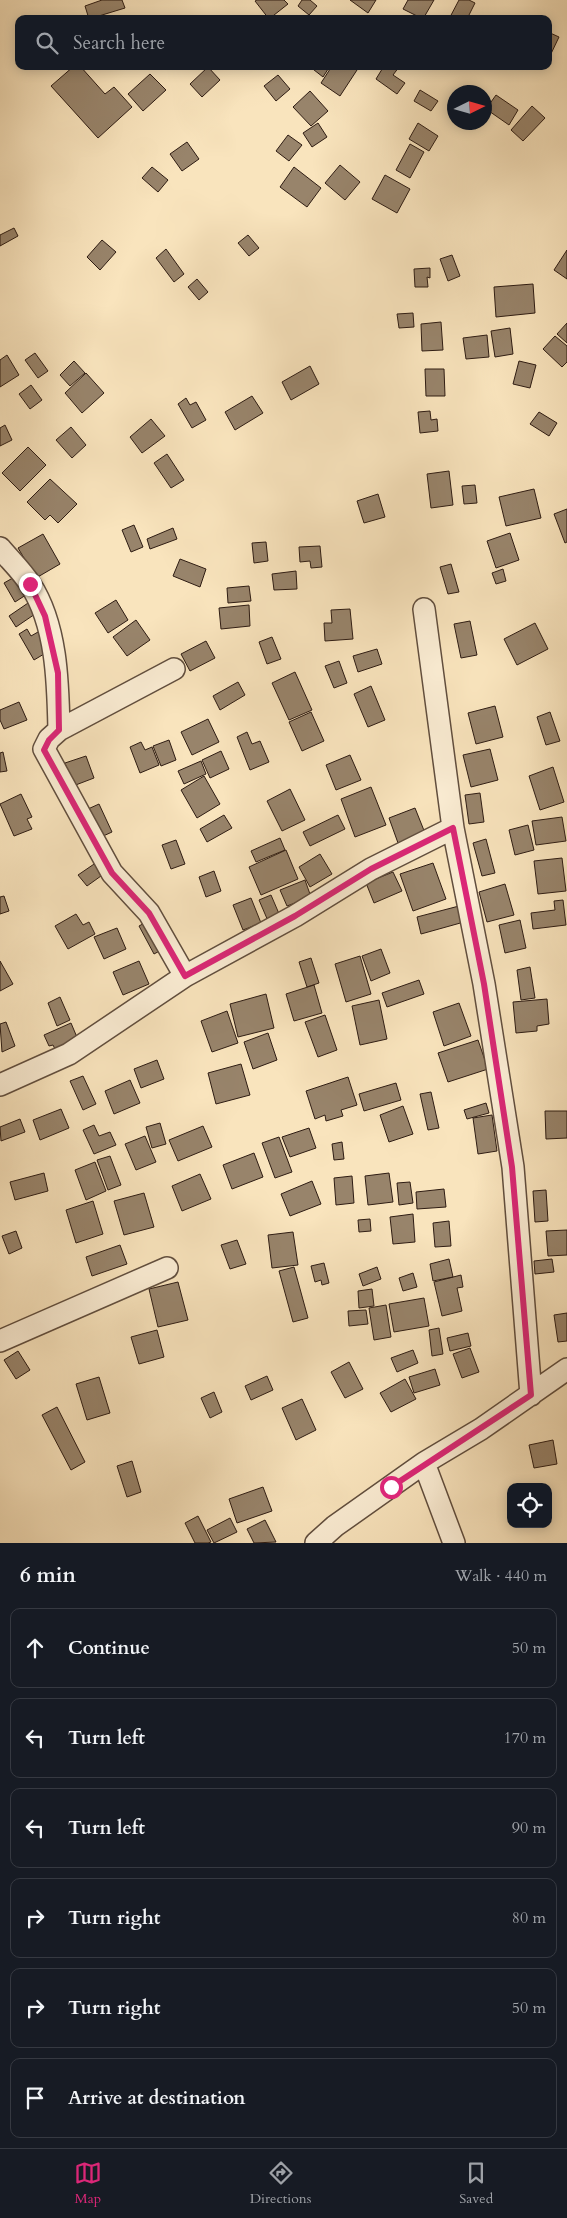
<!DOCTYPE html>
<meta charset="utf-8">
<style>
body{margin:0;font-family:Cardo,serif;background:#242831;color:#f1f3f6}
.controls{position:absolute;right:15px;bottom:15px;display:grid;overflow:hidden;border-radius:10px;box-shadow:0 2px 12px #0003}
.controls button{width:45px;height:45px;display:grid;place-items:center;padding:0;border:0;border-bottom:1px solid #363941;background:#171b24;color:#f1f3f6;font:25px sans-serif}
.compass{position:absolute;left:447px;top:85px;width:45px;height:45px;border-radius:50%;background:#171b24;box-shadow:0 2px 12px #0003;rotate:85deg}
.stop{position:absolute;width:15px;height:15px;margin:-11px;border:4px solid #db2777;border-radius:50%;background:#fff}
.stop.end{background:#db2777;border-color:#fff;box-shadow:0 1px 5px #0008}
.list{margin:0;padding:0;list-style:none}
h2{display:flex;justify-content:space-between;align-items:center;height:65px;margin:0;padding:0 20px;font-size:21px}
h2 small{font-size:16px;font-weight:400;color:#9ea1a6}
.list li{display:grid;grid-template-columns:32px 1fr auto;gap:15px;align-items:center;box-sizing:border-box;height:80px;margin:0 10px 10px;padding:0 10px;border:1px solid #363941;border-radius:10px}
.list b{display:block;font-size:19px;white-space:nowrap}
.list em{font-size:16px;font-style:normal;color:#9ea1a6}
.icon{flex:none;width:28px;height:28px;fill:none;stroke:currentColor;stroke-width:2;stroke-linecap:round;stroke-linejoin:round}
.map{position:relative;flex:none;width:567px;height:1543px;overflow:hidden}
.search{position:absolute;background:#171b24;box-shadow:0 2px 12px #0003;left:15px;right:15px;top:15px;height:55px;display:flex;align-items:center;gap:12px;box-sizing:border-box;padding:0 18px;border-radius:10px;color:#9ea1a6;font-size:19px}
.sheet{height:605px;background:#171b24}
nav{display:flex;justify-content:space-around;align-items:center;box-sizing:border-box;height:70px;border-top:1px solid #363941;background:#171b24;font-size:14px;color:#9ea1a6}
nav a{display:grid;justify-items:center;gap:2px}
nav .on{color:#db2777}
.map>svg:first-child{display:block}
.building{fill:#98846b;stroke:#2e1c13}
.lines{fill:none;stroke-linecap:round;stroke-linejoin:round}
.street-casing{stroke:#614e3e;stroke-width:24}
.street{stroke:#fbedd4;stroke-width:21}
.route{stroke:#db2777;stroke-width:6}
</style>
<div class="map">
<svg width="567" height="1543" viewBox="0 0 567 1543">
<rect width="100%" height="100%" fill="#f9e4bd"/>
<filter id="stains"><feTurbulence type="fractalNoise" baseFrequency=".004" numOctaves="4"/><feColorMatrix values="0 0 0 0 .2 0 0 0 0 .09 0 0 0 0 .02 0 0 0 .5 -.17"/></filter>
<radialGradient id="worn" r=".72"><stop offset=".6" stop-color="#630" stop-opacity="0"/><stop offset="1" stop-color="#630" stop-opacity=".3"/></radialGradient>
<path class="building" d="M102 0H122L125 8 89 19 85 6Z
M257 0H284L288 4 269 19 255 1Z
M302 0H310L317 6 309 15 298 6Z
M350 0H376L368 13Z
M408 0H434L423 19 403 9Z
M459 0H469L475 3 467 19H449Z
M548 32 559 37 548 60Z
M74 66H80L105 94 114 87 132 107 98 138 51 86Z
M309 66H330L323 77Z
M332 66H351L357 70 340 96 321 83Z
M384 66 399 67 393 75 405 83 397 94 376 79Z
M208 67 220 80 202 97 190 84Z
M150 74 166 90 143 111 128 94Z
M278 75 290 89 276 101 264 86Z
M420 90 438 101 431 111 414 101Z
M310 91 328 111 311 126 293 107Z
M496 95 518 110 509 125 486 109Z
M532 106 545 118 523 141 511 130Z
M318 123 327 137 312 147 303 133Z
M418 123 438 136 429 151 409 139Z
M288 135 302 145 289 161 276 151Z
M187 142 199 159 182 171 170 154Z
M410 144 424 152 410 178 396 170Z
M340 165 360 182 345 200 325 183Z
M152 167 168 180 158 192 142 178Z
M294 167 321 188 307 207 280 187Z
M385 175 410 189 397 213 372 199Z
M14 228 18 236 0 246V235Z
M248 235 259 248 249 256 238 243Z
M102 240 116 252 100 270 87 257Z
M166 249 184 274 174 282 156 258Z
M567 250V279L554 270Z
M452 255 460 276 448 281 440 259Z
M430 268V278L427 277 428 287H415L414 269Z
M197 279 208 292 199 300 188 287Z
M533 284 535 313 496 317 494 287Z
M413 313 414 327 399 328 397 314Z
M441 322 443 350 422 351 421 324Z
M567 323V343L557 334Z
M510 328 513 354 495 357 491 331Z
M487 335 489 357 466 359 463 338Z
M555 336 567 346V362L562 367 543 349Z
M35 353 48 371 38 378 25 360Z
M7 355 19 375 0 387V360Z
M74 361 85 373 70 386 60 375Z
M519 361 536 365 530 388 513 384Z
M310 366 319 384 291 400 282 382Z
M425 369H444L445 396H426Z
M86 373 104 393 82 413 65 393Z
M31 385 42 400 30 409 19 394Z
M252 396 263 413 235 430 225 412Z
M186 398 190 405 196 402 206 420 192 428 178 404Z
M430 411 431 420 437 419 438 431 420 433 418 412Z
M539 412 557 423 549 436 530 424Z
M151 419 165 436 142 453 130 437Z
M5 425 12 440 0 446V428Z
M71 427 86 445 72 458 56 440Z
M28 447 46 465 20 491 2 473Z
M167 454 184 480 171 488 154 463Z
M449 471 453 505 431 508 427 474Z
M50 479 77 504 58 523 50 515 45 520 27 502Z
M475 485 477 503 464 504 462 486Z
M534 489 541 518 506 526 499 497Z
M378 494 385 517 364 523 357 501Z
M567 509V542L565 543 554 514Z
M134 525 143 547 131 552 122 530Z
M173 528 177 539 150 549 147 539Z
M510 533 519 560 496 568 487 541Z
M43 534 60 564 36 578 18 548Z
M266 542 268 561 254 563 252 543Z
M320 546 322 567 311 568 310 561 300 562 299 547Z
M180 559 206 569 200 587 173 576Z
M451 564 459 592 448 594 440 567Z
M503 569 506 581 496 584 492 573Z
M296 571 297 589 274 590 272 574Z
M18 575 29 593 15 602 4 583Z
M249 586 251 601 228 603 227 588Z
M116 600 128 620 108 633 95 613Z
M31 601 38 612 16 627 9 616Z
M249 605 250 626 221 629 219 608Z
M350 609 353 639 325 641 324 623H332L331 610Z
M136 620 150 640 127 656 113 637Z
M470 621 477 655 461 658 454 624Z
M535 623 548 649 517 665 504 639Z
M27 629 31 636 38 632 49 651 34 660 19 634Z
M272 637 281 659 267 664 259 642Z
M206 641 215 658 190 671 181 654Z
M377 649 382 664 358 672 353 656Z
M339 661 347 683 334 688 325 666Z
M295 672 312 710 289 720 272 683Z
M238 682 245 695 220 710 213 696Z
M371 686 385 720 368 727 354 694Z
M19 702 27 720 4 729 0 720V710Z
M495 706 503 737 476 744 468 713Z
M311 712 324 741 302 751 289 722Z
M550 712 560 741 546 745 537 717Z
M208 719 219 742 192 755 181 732Z
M247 732 252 744 260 741 269 762 250 770 237 737Z
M169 740 176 760 161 766 153 746Z
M141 742 145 750 152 747 159 765 140 773 130 747Z
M490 749 498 780 471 787 463 755Z
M221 751 229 769 210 778 202 760Z
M3 752 7 771 0 772V753Z
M350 755 361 780 336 790 326 765Z
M86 756 94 778 73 786 65 763Z
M201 761 206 774 184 784 178 771Z
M553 767 564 802 540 810 529 776Z
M204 776 220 804 197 818 181 790Z
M371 787 386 825 355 837 341 799Z
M290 789 305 820 282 831 267 801Z
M480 793 484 822 469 824 465 795Z
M21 794 32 817 27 819 32 829 14 836 0 804Z
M99 804 112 832 101 837 88 809Z
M415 808 425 833 398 843 389 818Z
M224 815 232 828 207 842 200 829Z
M338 815 345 829 310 846 303 832Z
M562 817 566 841 536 845 532 821Z
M528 825 534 850 515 855 509 830Z
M280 838 285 850 256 862 251 851Z
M486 839 495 873 482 876 473 843Z
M176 840 185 864 171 869 162 845Z
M286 850 298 879 261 895 249 867Z
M320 854 332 874 310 887 299 867Z
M562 858 566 891 538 894 534 861Z
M100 860 108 871 87 886 78 875Z
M433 863 446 899 413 911 400 874Z
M214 871 221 891 206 897 199 877Z
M393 872 402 891 374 903 366 883Z
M305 880 311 897 287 906 280 890Z
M505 884 514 915 487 922 479 892Z
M271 895 280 916 268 921 259 900Z
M4 896 9 911 0 914V897Z
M251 898 261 923 243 930 233 905Z
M563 900 566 925 533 929 531 913 555 910 554 901Z
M459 906 464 922 421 934 417 917Z
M76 914 83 925 89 922 95 934 68 949 55 926Z
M150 920 165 948 154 954 139 926Z
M520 920 526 948 505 953 499 925Z
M117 928 126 949 104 959 94 937Z
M381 949 390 973 371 981 362 956Z
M360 956 371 994 346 1002 335 964Z
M311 958 319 983 307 987 299 962Z
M0 961 13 984 0 991Z
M139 961 149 984 123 995 113 972Z
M530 967 535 998 521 1000 517 970Z
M419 980 424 994 387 1007 382 993Z
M314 985 322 1013 294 1021 286 994Z
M266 994 274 1028 238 1037 230 1004Z
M60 997 70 1020 57 1026 48 1003Z
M547 999 549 1024 537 1026V1031L516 1033 513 1002Z
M379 1000 387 1039 360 1045 352 1006Z
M459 1003 471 1036 444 1046 433 1012Z
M227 1011 238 1043 212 1052 201 1021Z
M325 1015 337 1050 318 1057 305 1022Z
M6 1022 15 1046 2 1052 0 1024Z
M71 1023 79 1042 57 1053 53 1045 49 1046 44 1035Z
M268 1033 277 1060 253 1069 244 1042Z
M478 1040 488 1069 448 1082 438 1053Z
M157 1060 164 1079 141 1088 134 1069Z
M241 1064 250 1095 216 1104 208 1073Z
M83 1076 96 1104 83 1110 70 1081Z
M348 1077 357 1105 341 1110 343 1116 326 1121 325 1115 315 1119 306 1091Z
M130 1080 140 1103 114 1114 105 1091Z
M396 1083 401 1100 364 1111 359 1094Z
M431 1092 439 1128 428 1130 420 1094Z
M486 1103 489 1113 467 1119 464 1110Z
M403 1106 413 1134 389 1142 380 1115Z
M61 1109 69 1128 40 1140 33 1120Z
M545 1111H567V1138L546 1139Z
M492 1115 497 1151 478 1154 473 1118Z
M20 1119 25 1132 1 1141 0 1127Z
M160 1123 166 1144 152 1148 146 1127Z
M94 1125 99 1136 110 1132 116 1145 94 1154 83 1130Z
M203 1126 212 1147 178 1161 169 1140Z
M309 1128 316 1148 290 1157 282 1137Z
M145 1136 156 1162 136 1170 125 1144Z
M279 1137 292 1172 275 1178 262 1143Z
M342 1142 344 1159 334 1160 332 1144Z
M254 1153 263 1177 232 1189 223 1165Z
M110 1156 121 1185 108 1190 97 1160Z
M95 1162 106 1191 86 1200 75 1170Z
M44 1173 48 1191 15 1200 10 1182Z
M389 1173 393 1202 368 1205 365 1176Z
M200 1174 211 1199 182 1211 172 1186Z
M352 1176 354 1203 336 1205 334 1178Z
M312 1181 321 1204 290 1216 281 1194Z
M410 1182 413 1203 399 1205 397 1183Z
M444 1189 446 1207 417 1209 416 1192Z
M546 1190 548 1221 535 1222 533 1191Z
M144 1193 154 1227 124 1235 114 1201Z
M93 1201 103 1234 76 1243 66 1210Z
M413 1214 415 1242 393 1244 390 1217Z
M370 1219 371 1231 359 1232 358 1220Z
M449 1221 451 1246 435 1247 433 1223Z
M567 1230V1255L548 1256 546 1231Z
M16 1231 22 1248 9 1254 2 1236Z
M293 1232 298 1265 272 1268 268 1235Z
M237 1240 246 1264 230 1269 221 1245Z
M120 1245 127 1264 92 1276 86 1257Z
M449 1259 453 1277 433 1281 430 1264Z
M552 1259 554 1272 535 1274 534 1261Z
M324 1263 329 1283 322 1285 321 1280 315 1282 311 1266Z
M294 1267 308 1318 293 1322 279 1271Z
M377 1267 381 1279 363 1286 359 1274Z
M413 1273 417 1287 403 1291 399 1278Z
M461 1275 463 1287 457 1288 462 1311 442 1316 434 1282Z
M178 1282 188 1320 158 1327 149 1289Z
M372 1289 374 1306 359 1308 358 1291Z
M424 1298 429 1326 394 1332 389 1304Z
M386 1305 391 1337 374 1340 369 1308Z
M366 1310 368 1324 349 1326 348 1311Z
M567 1313V1341L558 1342 554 1315Z
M439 1328 443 1354 432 1356 429 1330Z
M157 1330 164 1357 139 1364 131 1337Z
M468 1333 471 1346 450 1351 447 1338Z
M470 1348 479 1372 462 1378 453 1354Z
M413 1350 418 1363 397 1372 391 1358Z
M18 1351 30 1370 16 1379 4 1360Z
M349 1362 363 1389 345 1398 331 1372Z
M435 1369 440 1385 414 1393 409 1377Z
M267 1376 273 1390 251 1400 245 1386Z
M99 1377 110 1413 87 1420 76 1384Z
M405 1379 416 1399 391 1412 380 1393Z
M214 1392 222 1412 210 1418 201 1398Z
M302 1399 316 1430 296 1440 282 1408Z
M57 1407 85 1462 71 1470 42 1415Z
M553 1440 557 1464 534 1468 529 1445Z
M132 1461 141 1492 127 1497 117 1466Z
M263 1487 272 1511 237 1523 229 1499Z
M198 1516 211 1542 208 1543H195L185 1523Z
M230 1518 237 1532 214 1543 207 1530Z
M265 1520 276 1542 254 1543 247 1529Z"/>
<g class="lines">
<g class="street-casing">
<path id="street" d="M0 548C10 560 22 571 30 584 57 625 58 683 59 730
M424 609 453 828 484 984 513 1167 531 1395
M174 669 59 730 49 739 44 749 112 873 149 913 185 976
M0 1085 69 1054 185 976 295 916 371 869 453 828
M0 1341 167 1268
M316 1543 335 1526 424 1463
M454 1543 424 1463 481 1429 567 1369"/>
</g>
<use href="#street" class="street"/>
</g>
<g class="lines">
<path class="route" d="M30 584 45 616 58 673 59 730 49 740 44 750 112 873 149 913 185 976 295 916 371 869 453 828 484 984 512 1167 531 1395 391 1487"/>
</g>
<rect width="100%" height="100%" filter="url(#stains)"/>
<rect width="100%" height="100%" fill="url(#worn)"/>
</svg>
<div class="controls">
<button><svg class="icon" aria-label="locate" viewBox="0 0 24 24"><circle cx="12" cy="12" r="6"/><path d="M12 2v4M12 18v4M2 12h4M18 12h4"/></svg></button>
</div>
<svg class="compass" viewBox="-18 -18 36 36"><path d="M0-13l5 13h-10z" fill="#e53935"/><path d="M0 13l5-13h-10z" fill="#9ea1a6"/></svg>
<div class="stop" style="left:391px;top:1487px"></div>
<div class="stop end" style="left:30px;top:584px"></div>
<div class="search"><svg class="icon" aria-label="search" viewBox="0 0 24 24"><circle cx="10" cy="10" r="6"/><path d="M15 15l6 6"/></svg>Search here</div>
</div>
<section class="sheet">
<h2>6 min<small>Walk · 440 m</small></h2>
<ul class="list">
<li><svg class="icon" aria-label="ahead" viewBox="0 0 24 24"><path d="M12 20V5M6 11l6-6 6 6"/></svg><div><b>Continue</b></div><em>50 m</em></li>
<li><svg class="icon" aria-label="left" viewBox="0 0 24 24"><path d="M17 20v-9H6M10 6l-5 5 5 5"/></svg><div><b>Turn left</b></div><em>170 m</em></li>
<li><svg class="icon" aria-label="left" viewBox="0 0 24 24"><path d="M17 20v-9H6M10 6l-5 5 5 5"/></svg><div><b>Turn left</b></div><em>90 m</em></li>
<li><svg class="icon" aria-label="right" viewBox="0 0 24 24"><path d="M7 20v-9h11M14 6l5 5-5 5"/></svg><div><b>Turn right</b></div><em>80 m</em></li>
<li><svg class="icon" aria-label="right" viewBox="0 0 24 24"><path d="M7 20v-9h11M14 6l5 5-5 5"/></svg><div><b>Turn right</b></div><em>50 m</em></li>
<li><svg class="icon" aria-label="arrive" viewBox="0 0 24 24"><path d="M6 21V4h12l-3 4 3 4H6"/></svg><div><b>Arrive at destination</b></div></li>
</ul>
</section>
<nav>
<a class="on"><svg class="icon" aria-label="map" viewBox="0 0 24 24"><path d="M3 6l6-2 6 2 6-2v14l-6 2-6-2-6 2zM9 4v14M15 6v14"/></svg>Map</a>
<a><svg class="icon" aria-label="directions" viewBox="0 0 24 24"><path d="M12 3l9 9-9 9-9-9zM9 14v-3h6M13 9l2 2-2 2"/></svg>Directions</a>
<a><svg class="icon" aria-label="saved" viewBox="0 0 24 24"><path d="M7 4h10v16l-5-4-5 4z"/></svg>Saved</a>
</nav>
